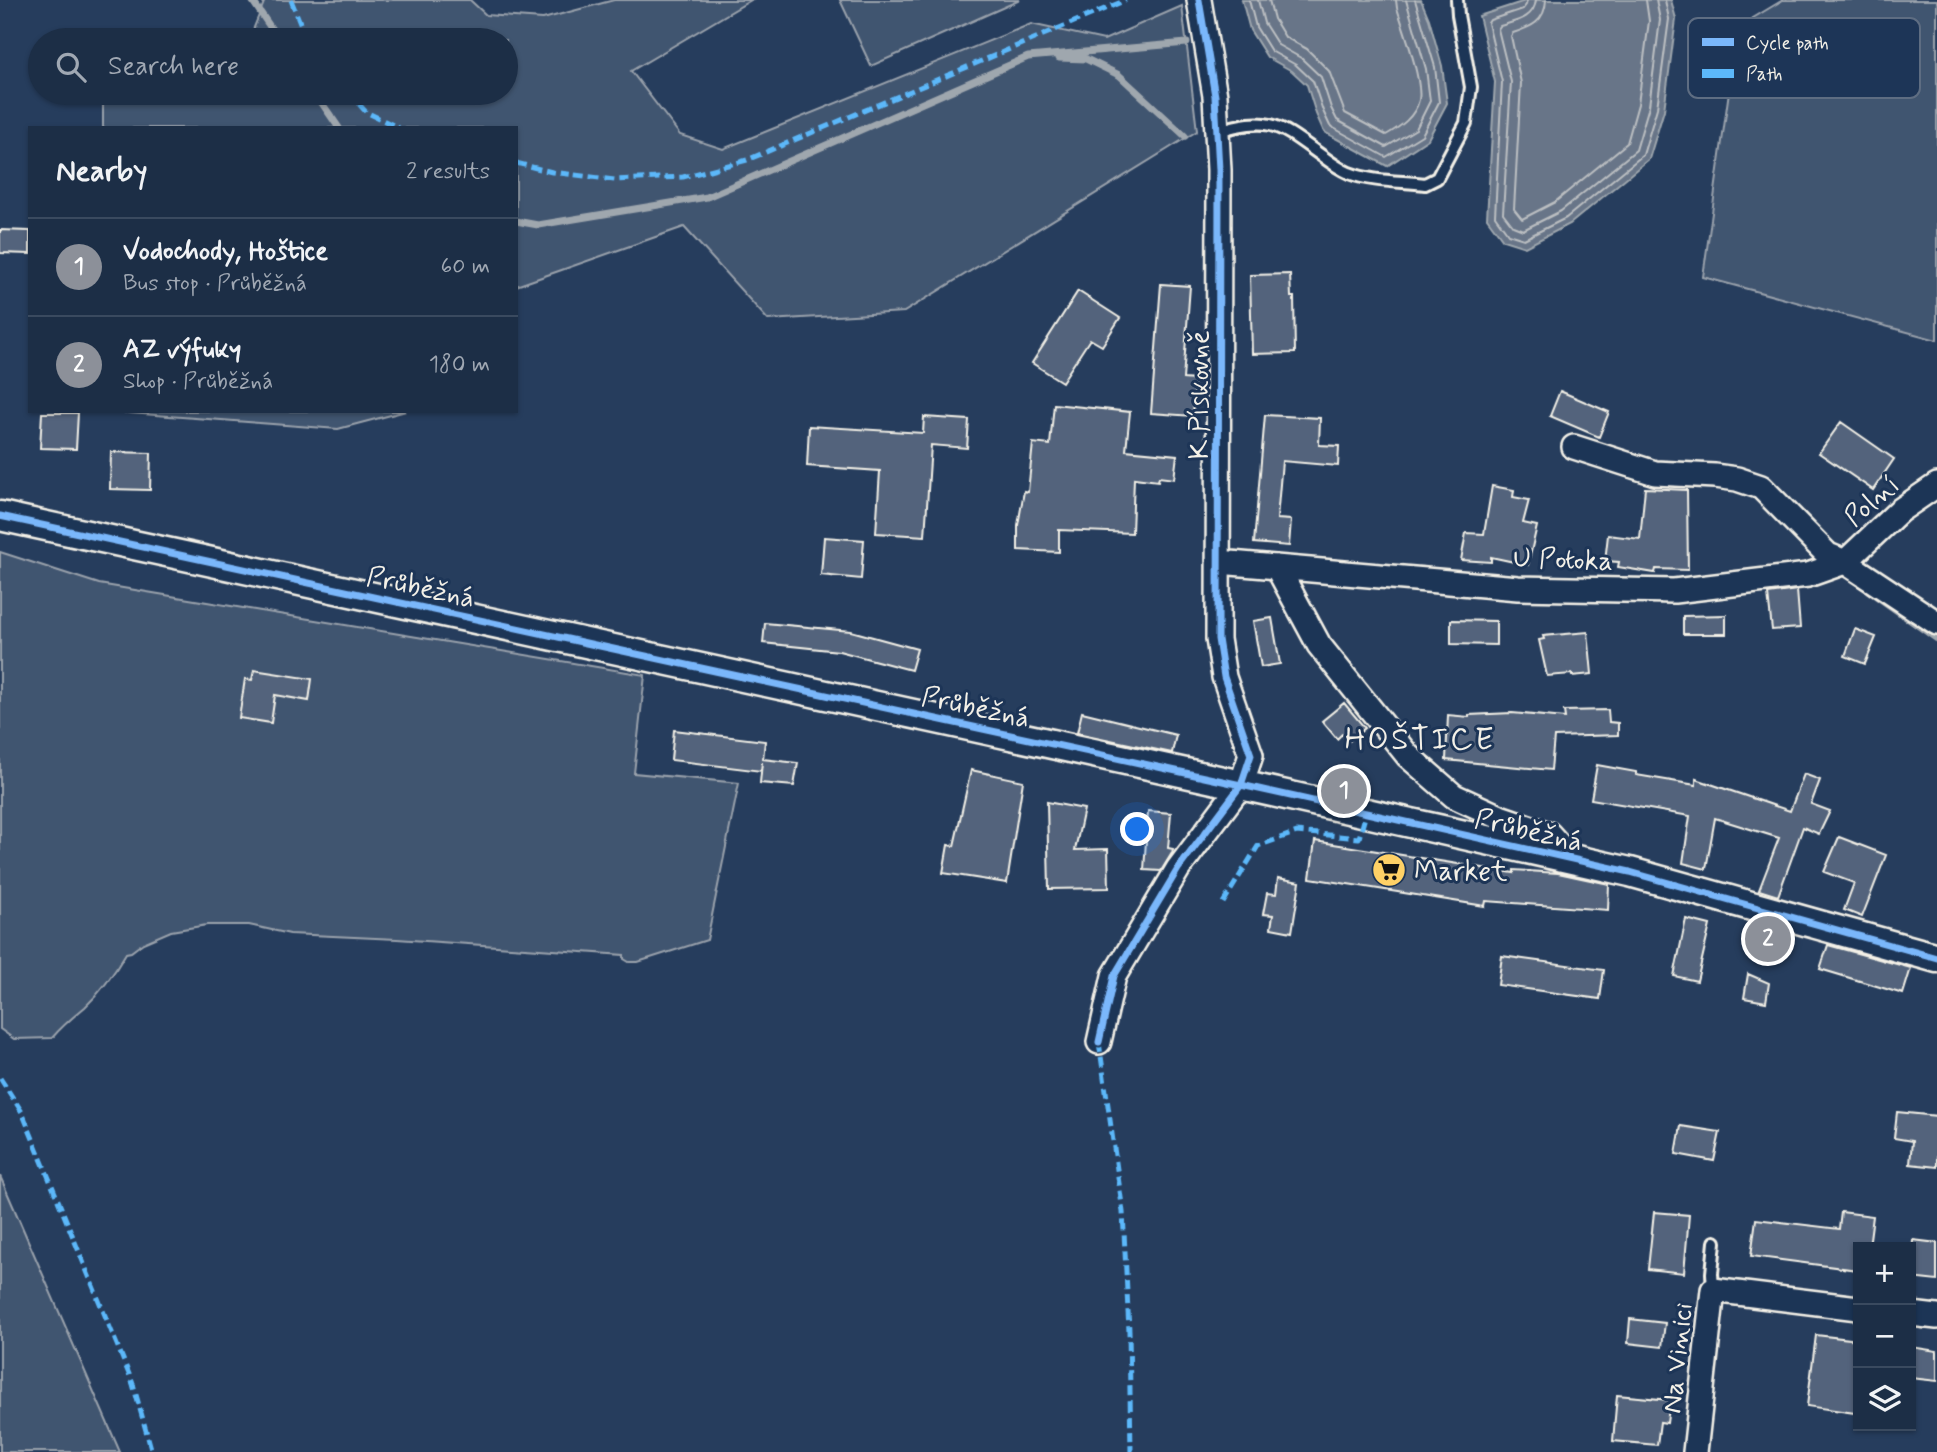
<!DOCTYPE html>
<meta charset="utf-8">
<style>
body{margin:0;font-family:Mynerve,sans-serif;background:#25364d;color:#f1f3f6}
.controls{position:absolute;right:21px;bottom:21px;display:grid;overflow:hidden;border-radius:0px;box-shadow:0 2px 5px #0004}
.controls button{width:63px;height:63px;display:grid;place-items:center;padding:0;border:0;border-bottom:2px solid #3a4a5f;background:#1c2e46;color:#f1f3f6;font:35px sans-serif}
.you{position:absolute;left:1138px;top:830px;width:24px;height:24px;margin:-18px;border:5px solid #fff;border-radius:50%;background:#1a73e8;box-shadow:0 0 0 10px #1a73e833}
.badge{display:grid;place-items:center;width:46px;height:46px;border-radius:50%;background:#8c9099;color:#fff;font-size:23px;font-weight:700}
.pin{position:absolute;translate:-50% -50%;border:4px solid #fff;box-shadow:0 2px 7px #0006}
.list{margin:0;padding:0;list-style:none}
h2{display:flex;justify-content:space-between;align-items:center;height:91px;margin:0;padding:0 28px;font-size:30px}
h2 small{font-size:23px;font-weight:400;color:#a0a8b3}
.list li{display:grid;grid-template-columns:46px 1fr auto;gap:21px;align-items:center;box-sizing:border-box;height:98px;padding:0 28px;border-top:2px solid #3a4a5f}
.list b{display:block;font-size:26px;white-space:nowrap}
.list p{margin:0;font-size:23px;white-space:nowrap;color:#a0a8b3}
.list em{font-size:23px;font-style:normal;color:#a0a8b3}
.icon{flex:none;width:38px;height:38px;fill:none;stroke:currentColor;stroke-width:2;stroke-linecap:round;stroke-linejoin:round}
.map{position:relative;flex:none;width:1937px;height:1452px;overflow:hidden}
.search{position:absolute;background:#1c2e46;box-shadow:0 2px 5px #0004;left:28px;top:28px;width:490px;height:77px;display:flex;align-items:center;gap:18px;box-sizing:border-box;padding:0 24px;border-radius:38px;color:#a0a8b3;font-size:26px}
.panel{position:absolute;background:#1c2e46;box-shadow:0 2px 5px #0004;left:28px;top:126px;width:490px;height:287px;border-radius:0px}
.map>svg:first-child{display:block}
.green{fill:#40546f;stroke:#9aa2ac;stroke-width:2}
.water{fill:#677588;stroke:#9fa7ae;stroke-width:2}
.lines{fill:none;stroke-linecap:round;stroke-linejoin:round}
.shore{stroke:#bcbfc2;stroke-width:2}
.stream{stroke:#9fa7ae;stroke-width:7}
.building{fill:#52647b;stroke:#f4f1e8;stroke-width:2}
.service-casing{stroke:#f4f1e8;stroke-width:16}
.minor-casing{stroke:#f4f1e8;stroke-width:28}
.tertiary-casing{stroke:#f4f1e8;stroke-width:33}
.service{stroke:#1d3557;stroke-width:10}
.minor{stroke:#1d3557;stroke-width:23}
.tertiary{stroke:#1d3557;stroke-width:28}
.quiet{stroke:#5cb8fa;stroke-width:5;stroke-dasharray:10 5;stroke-linecap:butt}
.cycleway-casing{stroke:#1d3557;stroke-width:11}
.cycleway{stroke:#7ab7fb;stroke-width:7}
.labels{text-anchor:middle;stroke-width:6;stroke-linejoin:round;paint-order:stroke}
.street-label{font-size:28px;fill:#f4f1e8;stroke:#1d3557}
.poi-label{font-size:28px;fill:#f4f1e8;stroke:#1d3557;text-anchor:start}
.quarter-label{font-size:32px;letter-spacing:2px;fill:#f4f1e8;stroke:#1d3557}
.key{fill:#1d3557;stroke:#5e6d82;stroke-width:2}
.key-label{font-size:19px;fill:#f4f1e8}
</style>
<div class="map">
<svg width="1937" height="1452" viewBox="0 0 1937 1452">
<rect width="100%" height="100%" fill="#263d5d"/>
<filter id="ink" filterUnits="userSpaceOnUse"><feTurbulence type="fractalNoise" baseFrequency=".0143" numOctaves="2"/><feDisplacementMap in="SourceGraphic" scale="14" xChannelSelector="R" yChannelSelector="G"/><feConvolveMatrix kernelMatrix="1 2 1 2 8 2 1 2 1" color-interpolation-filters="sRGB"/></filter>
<g filter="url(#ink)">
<path class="green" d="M265 0H470L486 15 543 19 614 0H751L631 71 680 135 723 149 1031 24 1104 40 1182 6 1197 131 904 312 768 320 684 227 516 286V128H103V93H506V40H249Z
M840 0H1020L871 66Z
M1783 0H1937V340L1703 277 1738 27Z
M103 411H406L338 429Z
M0 552 99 584 645 675 634 773 739 783 707 940 638 962H629L624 959V955L397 939 290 934 249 925H207L171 931 143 943 131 952 126 953C115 972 101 992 85 1007 73 1017 62 1026 52 1038L14 1039 0 1029Z
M0 1176 120 1452H0Z"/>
<path class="water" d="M1242 0H1421L1429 19 1442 66 1447 103 1428 139 1387 166 1324 132 1316 114 1307 85 1292 71 1267 57 1250 30Z
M1528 0H1671L1676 19 1664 110 1649 159 1570 224 1525 247 1503 240 1487 218 1495 82 1479 16Z"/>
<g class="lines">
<path class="shore" d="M1249 0 1256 27 1271 51 1296 65 1313 81 1323 111 1330 126 1386 157 1422 135 1439 102 1435 67 1415 0
M1258 0 1264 23 1278 45 1301 58 1321 77 1331 108 1337 120 1386 147 1416 129 1430 101 1426 69 1406 0
M1269 0 1274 19 1285 37 1307 49 1329 71 1345 113 1386 135C1400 127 1415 117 1419 100 1423 82 1403 27 1397 8L1396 0
M1527 0 1526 5 1523 9 1490 20 1488 23 1502 82 1495 216 1508 234 1524 239 1566 218 1643 155 1657 108 1669 19 1665 0
M1536 0C1534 19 1516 21 1500 26L1498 29 1511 82 1503 213 1513 226 1523 230 1561 211 1636 150 1649 106 1660 20 1656 0
M1546 0C1545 22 1531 27 1513 33L1511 36 1521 83 1514 209 1522 219 1555 202 1627 143 1638 104 1649 21 1646 0"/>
<path class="stream" d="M252 0 279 40
M1059 58 1086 59 1119 75 1185 136
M315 93 339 128
M516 221 538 225 707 197 1028 57 1187 43
M1869 591 1937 639"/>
</g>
<path class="building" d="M0 230 30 231V254L0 253Z
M1290 274 1291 297H1294L1295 353 1252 354 1250 275Z
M1161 284 1190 286 1183 379 1195 380 1193 416 1151 413Z
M1078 291 1120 318 1102 346 1090 339 1062 382 1032 363Z
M1560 391 1609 412 1599 437 1550 416Z
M1054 404 1130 412 1126 450 1177 455 1174 479 1159 477 1158 481 1134 478 1132 533 1059 530V552L1018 550V525L1024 491 1028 492 1033 443 1050 445Z
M42 413H78L76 449 40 448Z
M1265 415 1320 418 1319 445 1339 446 1338 466 1282 461 1277 519 1291 520 1289 546 1254 543Z
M924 417 969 420 967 448 931 445 925 536 876 533 880 471 807 466 809 426 923 433Z
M1841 422 1894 459 1873 490 1819 453Z
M111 452 151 453 150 490 110 489Z
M1492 486 1514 490 1513 497 1529 500 1523 523 1537 526 1528 565 1491 557V562L1461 560 1466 533 1484 534Z
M1645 488 1687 490 1688 570 1656 569 1655 573 1618 567 1619 562 1605 561 1608 535 1640 539Z
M824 537 864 540 861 579 821 575Z
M1797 590 1800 628 1772 630 1768 594Z
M1726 615V634H1683V616Z
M1272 618 1280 664 1261 667 1253 621Z
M1451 620 1496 621V645L1451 644Z
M765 623 851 631 917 649 911 670 839 651 763 643Z
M1855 629 1876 637 1865 664 1845 656Z
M1588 632 1592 674 1572 676V674L1547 676 1539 640 1544 639 1543 636Z
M254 670 312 679 309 701 275 695 271 723 239 718 245 679 252 680Z
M1344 703 1365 728 1348 742 1342 734 1337 739 1322 721Z
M1608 710 1609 722 1618 723V735L1554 737 1551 770 1446 760 1448 715 1469 717V715L1512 713 1565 718 1564 711Z
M1082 712 1176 735 1172 753 1077 733Z
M674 730 765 741 763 759 798 763 794 786 760 783 762 762 761 771 671 760Z
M1597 765 1636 772V775L1696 785V779L1790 811 1804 774 1820 780 1811 804 1830 811 1819 834 1803 827 1778 896 1759 890 1779 838 1715 818 1706 869 1683 863 1690 816 1591 799Z
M971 770 1023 781 1007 883 943 873 948 845 954 846Z
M1047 802 1084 809 1075 850 1108 849 1109 888 1049 889Z
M1148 811 1171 813 1168 848 1173 849 1172 853 1161 871 1144 870Z
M1839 837 1886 855 1862 917 1844 910 1854 883 1824 872Z
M1315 841 1514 873V870L1558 873 1609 884 1608 910 1486 901 1485 906 1310 878Z
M1278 878 1300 882 1292 932 1271 928 1273 915 1263 914 1267 893 1276 894Z
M1686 919 1710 925 1697 981 1674 976Z
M1828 945 1911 968 1903 994 1820 969Z
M1502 956 1604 970 1600 999 1498 985Z
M1748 974 1769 983 1766 1002 1744 998Z
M1897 1112 1937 1116V1167L1910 1164 1912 1141 1894 1138Z
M1681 1126 1720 1132 1714 1161 1676 1154Z
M1654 1212 1689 1215 1684 1273 1648 1269Z
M1841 1212 1873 1216 1869 1247H1858V1270L1751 1256 1756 1219 1839 1229Z
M1913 1240 1937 1243V1281L1911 1278Z
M1630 1319 1665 1323 1662 1347 1628 1343Z
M1816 1335 1858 1340V1393L1855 1413 1807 1406Z
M1911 1347 1937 1351V1381L1911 1378Z
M1617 1395 1670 1400 1667 1423 1660 1422 1657 1445 1613 1441Z"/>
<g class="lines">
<g class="service-casing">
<path id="service" d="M1218 131C1271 115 1279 125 1322 156 1330 162 1340 169 1349 173 1372 182 1400 181 1425 184L1437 178 1466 123 1471 87 1458 15 1457 0
M1713 1290 1712 1273 1715 1242"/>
</g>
<g class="minor-casing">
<path id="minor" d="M1574 447 1655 473 1715 476 1737 479 1761 487 1828 555 1845 562 1937 623
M1219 562 1518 588 1674 591 1808 575 1845 562 1899 511 1937 485
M1277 567 1319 645 1408 756 1454 796 1500 817 1549 834 1558 844 1559 857
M1099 1042 1114 976 1178 869 1241 785 1251 755 1224 677 1218 639 1219 170 1215 96 1199 0
M1911 1314 1937 1317
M1695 1452 1713 1290 1858 1308"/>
</g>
<g class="tertiary-casing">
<path id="tertiary" d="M0 516 1241 785 1630 872 1937 958"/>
</g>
<use href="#service" class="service"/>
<use href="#minor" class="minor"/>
<use href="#tertiary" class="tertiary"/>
<path class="quiet" d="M291 0 305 35 308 40
M349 93 366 112 399 128
M516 163 552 172 615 180 683 177 747 160 1126 0
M1223 903 1258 846 1297 832 1359 838 1366 813
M1099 1042 1123 1212 1129 1331 1131 1452
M0 1078 22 1112 133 1384 152 1452"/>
<g class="cycleway-casing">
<path id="cycleway" d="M0 516 1241 785 1630 872 1937 958
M1099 1042 1114 976 1178 869 1241 785 1251 755 1224 677 1218 639 1219 170 1215 96 1199 0"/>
</g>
<use href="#cycleway" class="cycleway"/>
</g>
</g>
<defs>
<g id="supermarket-disc" transform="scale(1.75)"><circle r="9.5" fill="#ffd166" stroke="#1d3557"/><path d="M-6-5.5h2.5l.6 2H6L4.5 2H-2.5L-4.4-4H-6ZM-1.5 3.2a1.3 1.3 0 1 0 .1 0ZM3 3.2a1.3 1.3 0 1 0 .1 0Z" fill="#111"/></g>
</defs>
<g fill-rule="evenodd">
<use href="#supermarket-disc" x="1389" y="870"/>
</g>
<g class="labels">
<g class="street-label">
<text transform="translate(1198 395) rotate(-90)" y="10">K Pískovně</text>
<text transform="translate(1871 500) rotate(-40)" y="10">Polní</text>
<text transform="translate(1563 558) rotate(2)" y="10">U Potoka</text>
<text transform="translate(421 586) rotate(12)" y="10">Průběžná</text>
<text transform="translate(976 706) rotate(12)" y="10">Průběžná</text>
<text transform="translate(1529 829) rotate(13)" y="10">Průběžná</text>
<text transform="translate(1676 1358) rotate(-84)" y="10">Na Vinici</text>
</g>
<g class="poi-label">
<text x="1414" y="880">Market</text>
</g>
<g class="quarter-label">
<text x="1420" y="749">HOŠTICE</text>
</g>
</g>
<rect x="1688" y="18" width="232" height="80" rx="10" class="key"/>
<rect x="1702" y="38" width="32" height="8" fill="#7ab7fb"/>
<rect x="1702" y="69" width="32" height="9" fill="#5cb8fa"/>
<g class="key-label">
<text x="1746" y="49">Cycle path</text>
<text x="1746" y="80">Path</text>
</g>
</svg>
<div class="controls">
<button>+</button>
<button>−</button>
<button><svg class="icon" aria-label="layers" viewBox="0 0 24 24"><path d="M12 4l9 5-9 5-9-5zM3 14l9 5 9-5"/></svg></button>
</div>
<div class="you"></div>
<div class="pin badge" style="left:1344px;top:791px">1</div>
<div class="pin badge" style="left:1768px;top:939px">2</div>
<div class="search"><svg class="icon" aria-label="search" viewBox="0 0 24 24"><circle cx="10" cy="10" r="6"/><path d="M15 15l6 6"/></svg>Search here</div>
<section class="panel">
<h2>Nearby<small>2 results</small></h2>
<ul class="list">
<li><span class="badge">1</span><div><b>Vodochody, Hoštice</b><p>Bus stop · Průběžná</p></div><em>60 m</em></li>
<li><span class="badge">2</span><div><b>AZ výfuky</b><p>Shop · Průběžná</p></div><em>180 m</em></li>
</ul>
</section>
</div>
